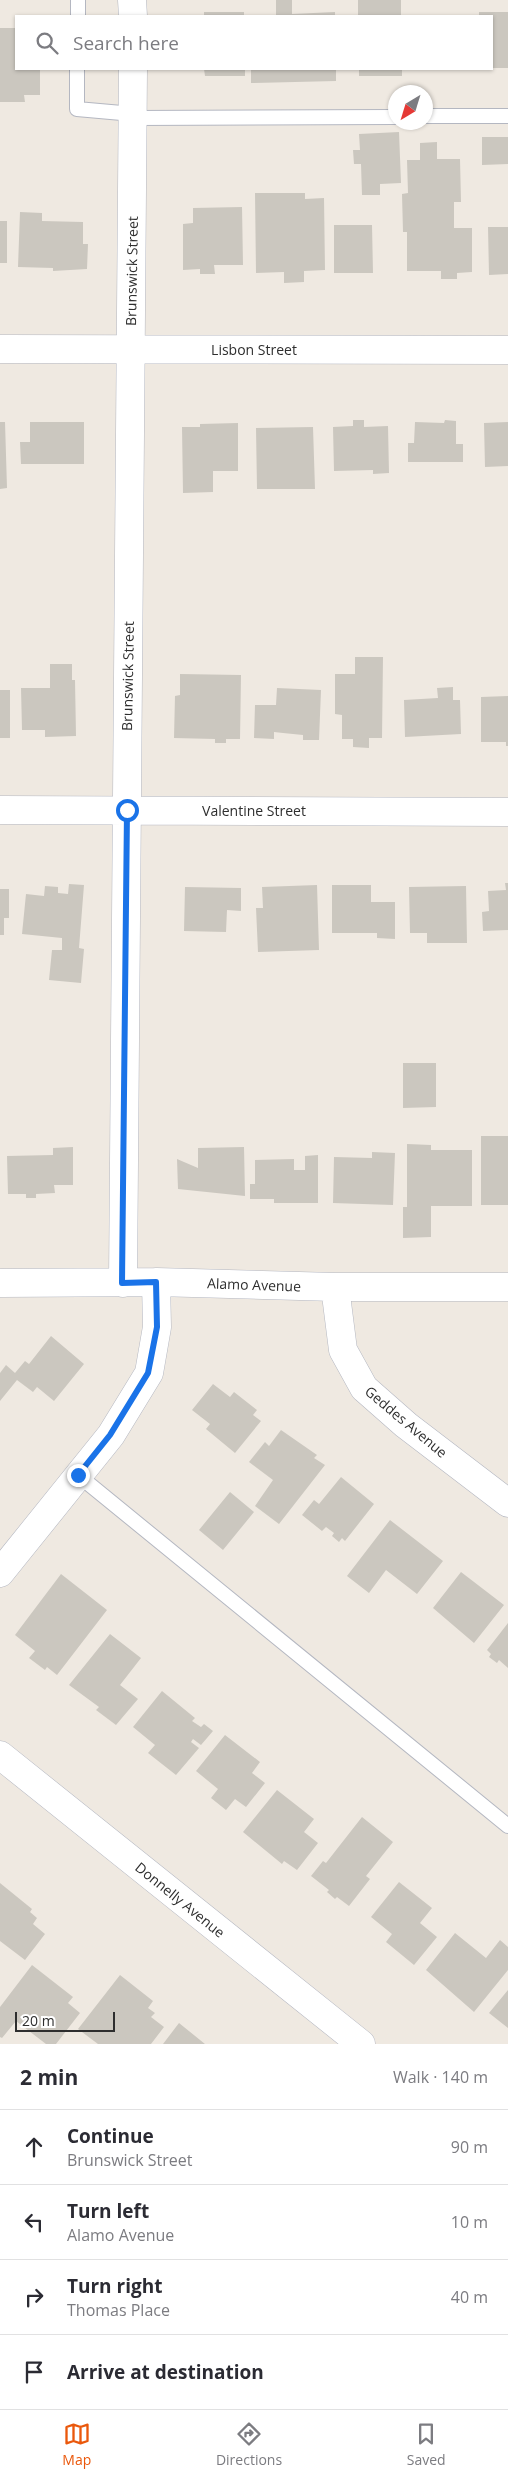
<!DOCTYPE html>
<meta charset="utf-8">
<style>
body{margin:0;font-family:"Open Sans",sans-serif;background:#f2f2f3;color:#2b2b33}
.compass{position:absolute;left:388px;top:85px;width:45px;height:45px;border-radius:50%;background:#fff;box-shadow:0 1px 4px #0004;rotate:218deg}
.scale{position:absolute;left:15px;bottom:12px;width:100px;box-sizing:border-box;padding-left:5px;border:2px solid #2e2e2e;border-top:0;font-size:14px;line-height:18px;white-space:nowrap;color:#2e2e2e;-webkit-text-stroke:4px #fff;paint-order:stroke}
.stop{position:absolute;width:15px;height:15px;margin:-11px;border:4px solid #1a73e8;border-radius:50%;background:#fff}
.stop.end{background:#1a73e8;border-color:#fff;box-shadow:0 1px 5px #0008}
.list{margin:0;padding:0;list-style:none}
h2{display:flex;justify-content:space-between;align-items:center;height:65px;margin:0;padding:0 20px;font-size:21px}
h2 small{font-size:16px;font-weight:400;color:#7c7c81}
.list li{display:grid;grid-template-columns:32px 1fr auto;gap:15px;align-items:center;box-sizing:border-box;height:75px;padding:0 20px;border-top:1px solid #e1e1e2}
.list b{display:block;font-size:19px;white-space:nowrap}
.list p{margin:0;font-size:16px;white-space:nowrap;color:#7c7c81}
.list em{font-size:16px;font-style:normal;color:#7c7c81}
.icon{flex:none;width:28px;height:28px;fill:none;stroke:currentColor;stroke-width:2;stroke-linecap:round;stroke-linejoin:round}
.map{position:relative;flex:none;width:508px;height:2044px;overflow:hidden}
.search{position:absolute;background:#fff;box-shadow:0 1px 4px #0004;left:15px;right:15px;top:15px;height:55px;display:flex;align-items:center;gap:12px;box-sizing:border-box;padding:0 18px;border-radius:0px;color:#7c7c81;font-size:19px}
.sheet{height:365px;background:#fff}
nav{display:flex;justify-content:space-around;align-items:center;box-sizing:border-box;height:70px;border-top:1px solid #e1e1e2;background:#fff;font-size:14px;color:#7c7c81}
nav a{display:grid;justify-items:center;gap:2px}
nav .on{color:#ea580c}
.map>svg:first-child{display:block}
.building{fill:#cbc7bf}
.lines{fill:none;stroke-linecap:round;stroke-linejoin:round}
.lane-casing{stroke:#b4b7c1;stroke-width:16}
.street-casing{stroke:#b4b7c1;stroke-width:29}
.lane{stroke:#fff;stroke-width:14}
.street{stroke:#fff;stroke-width:28}
.route{stroke:#1a73e8;stroke-width:6}
.labels{text-anchor:middle;stroke-width:5;stroke-linejoin:round;paint-order:stroke}
.street-label{font-size:14px;fill:#2e2e2e;stroke:#fff}
</style>
<div class="map">
<svg width="508" height="2044" viewBox="0 0 508 2044">
<rect width="100%" height="100%" fill="#efe9e1"/>
<path class="building" d="M276 0H292V14L335 12V16H276Z
M358 0H401V16H358Z
M204 12H244V16H204Z
M479 12H508V68H492V16H479Z
M0 28H16V69H40V95H24L25 102H0Z
M204 69H245V76H205Z
M251 69H336V81L251 83Z
M359 69H402V76H359Z
M399 132 401 183 380 184V195H362L361 164H354L353 150H360L359 134Z
M482 137H508V164L482 165Z
M437 142V159H460L461 202H454V228H472V272L457 273V279H441V271H407V232H403L402 194 408 193 407 160H420V143Z
M255 193H305V199L324 198 325 270 304 271V282L284 283V272L256 273Z
M242 207 243 265H214L215 274H200V269L183 270V224L193 223V208Z
M20 212 42 213V221L83 222V244H88L87 269 53 271V268L18 267Z
M0 221H7V263H0Z
M334 225H372L373 273H334Z
M488 227H508V274L489 275Z
M353 420H364V427L388 426 389 473 373 474V470L334 471 333 427 353 426Z
M445 420 456 421V444H463V462H408V443H414L415 422 444 423Z
M0 422H5L7 488 0 489Z
M30 422H84V464H21L20 442H30Z
M508 422V466L485 467 484 423Z
M238 423V471H213V492L183 493 182 427H200V424Z
M313 427 315 489H257L256 428Z
M355 657H383L382 738H369V748L353 747V739H342V715L335 714V674H355Z
M50 664H72V680H75L76 736 45 737V730H22L21 688H50Z
M180 674 241 675 240 739H226V743H215V739L174 738 175 696 180 695Z
M453 687V700H460L461 734 405 737 404 700 438 698 437 688Z
M277 688 321 690 319 740H303V735L283 733 274 732V739L254 738 255 705H276Z
M0 690H10V738H0Z
M508 696V746H506V742H481V697Z
M505 883H508V930L483 931 482 912 489 911 488 891 506 890Z
M69 884 84 885 79 948 84 949 81 983 49 980 52 950H62V938L22 934 26 894 44 896 45 886 58 887V893L68 894Z
M317 885 319 950 258 952 256 908H263L262 887Z
M332 885H371V902H395V939L377 938V933H332Z
M466 886 467 943H427V933H410L409 887Z
M185 887 241 888V911L227 910 226 932 184 931Z
M0 889H9V918H4V935H0Z
M403 1063H436V1107L403 1108Z
M481 1136H508V1205H481Z
M407 1144 431 1145V1150H472V1206H431V1237L403 1238V1207H407Z
M73 1147V1185H54L55 1193 36 1194V1198H26V1194H8L7 1156 53 1155V1148Z
M244 1147 245 1196 178 1189 177 1159 198 1168V1148Z
M372 1152 395 1153 393 1205 333 1203 334 1157 372 1158Z
M318 1155V1203H274V1199H250V1184H255V1160L294 1159V1170H305V1156Z
M51 1336 84 1364 54 1401 37 1387 33 1392 17 1380 0 1401V1373L6 1365 15 1373 25 1361 29 1364Z
M213 1384 230 1397 234 1392 257 1410 253 1415 261 1421 235 1453 206 1429 210 1424 192 1410Z
M281 1430 317 1455 314 1458 325 1465 279 1524 255 1506 273 1480 249 1462 265 1442 269 1446Z
M341 1477 374 1504 345 1541 342 1538 339 1542 332 1536 334 1533 326 1527 322 1531 302 1515 314 1500 319 1504Z
M230 1492 254 1512 223 1550 199 1530Z
M390 1520 443 1561 417 1594 386 1570 369 1593 347 1576Z
M461 1572 504 1605 474 1643 433 1608Z
M61 1574 107 1610 57 1675 47 1667 45 1670 29 1658 35 1651 15 1635Z
M508 1623V1668L499 1660 497 1663 489 1657 491 1654 487 1650Z
M110 1634 141 1658 120 1685 138 1699 116 1725 96 1710 99 1707 69 1685Z
M162 1691 195 1718 192 1721 201 1727 204 1724 213 1731 201 1745 193 1739 191 1742 199 1748 176 1775 148 1753 155 1745 133 1727Z
M225 1735 260 1762 252 1773 265 1783 246 1807 235 1799 226 1810 211 1798 218 1789 196 1771Z
M277 1790 314 1819 304 1832 318 1843 297 1870 284 1861 282 1864 243 1832Z
M362 1817 393 1842 366 1876 370 1879 349 1906 337 1897 335 1899 327 1892 329 1890 311 1876 323 1861 326 1863Z
M399 1882 432 1908 420 1923 437 1937 414 1965 386 1942 392 1934 371 1917Z
M0 1883 32 1909 30 1912 37 1918 33 1924 45 1934 25 1960 0 1941Z
M455 1933 486 1958 500 1940 508 1947V1970L474 2012 426 1970Z
M32 1965 73 1997 68 2003 80 2013 56 2044H46L16 2021 2 2038 0 2037V2007Z
M120 1975 153 2001 148 2008 155 2013 151 2017 164 2027 151 2044H98L78 2029Z
M508 1990V2028L489 2013Z
M179 2023 205 2044H163Z"/>
<g class="lines">
<g class="lane-casing">
<path id="lane" d="M78 16V0
M77 69V109L133 114
M426 116H508
M133 118 396 117
M78 1475 508 1826"/>
</g>
<g class="street-casing">
<path id="street" d="M132 0 133 16
M0 349 508 350
M0 810 508 812
M0 1283 156 1282 335 1287H508
M123 1283 133 69
M335 1287 343 1350 364 1388 406 1425 508 1503
M0 1573 111 1435 149 1373 157 1327 156 1282
M0 1755 361 2044"/>
</g>
<use href="#lane" class="lane"/>
<use href="#street" class="street"/>
</g>
<g class="lines">
<path class="route" d="M78 1475 110 1435 148 1373 157 1327 156 1282 122 1283 127 810"/>
</g>
<g class="labels">
<g class="street-label">
<text transform="translate(132 271) rotate(-89)" y="5">Brunswick Street</text>
<text x="254" y="355">Lisbon Street</text>
<text transform="translate(128 676) rotate(-89)" y="5">Brunswick Street</text>
<text x="254" y="816">Valentine Street</text>
<text transform="translate(254 1285) rotate(2)" y="5">Alamo Avenue</text>
<text transform="translate(406 1422) rotate(40)" y="5">Geddes Avenue</text>
<text transform="translate(180 1900) rotate(39)" y="5">Donnelly Avenue</text>
</g>
</g>
</svg>
<svg class="compass" viewBox="-18 -18 36 36"><path d="M0-13l5 13h-10z" fill="#e53935"/><path d="M0 13l5-13h-10z" fill="#7c7c81"/></svg>
<div class="scale">20 m</div>
<div class="stop" style="left:127px;top:810px"></div>
<div class="stop end" style="left:78px;top:1475px"></div>
<div class="search"><svg class="icon" aria-label="search" viewBox="0 0 24 24"><circle cx="10" cy="10" r="6"/><path d="M15 15l6 6"/></svg>Search here</div>
</div>
<section class="sheet">
<h2>2 min<small>Walk · 140 m</small></h2>
<ul class="list">
<li><svg class="icon" aria-label="ahead" viewBox="0 0 24 24"><path d="M12 20V5M6 11l6-6 6 6"/></svg><div><b>Continue</b><p>Brunswick Street</p></div><em>90 m</em></li>
<li><svg class="icon" aria-label="left" viewBox="0 0 24 24"><path d="M17 20v-9H6M10 6l-5 5 5 5"/></svg><div><b>Turn left</b><p>Alamo Avenue</p></div><em>10 m</em></li>
<li><svg class="icon" aria-label="right" viewBox="0 0 24 24"><path d="M7 20v-9h11M14 6l5 5-5 5"/></svg><div><b>Turn right</b><p>Thomas Place</p></div><em>40 m</em></li>
<li><svg class="icon" aria-label="arrive" viewBox="0 0 24 24"><path d="M6 21V4h12l-3 4 3 4H6"/></svg><div><b>Arrive at destination</b></div></li>
</ul>
</section>
<nav>
<a class="on"><svg class="icon" aria-label="map" viewBox="0 0 24 24"><path d="M3 6l6-2 6 2 6-2v14l-6 2-6-2-6 2zM9 4v14M15 6v14"/></svg>Map</a>
<a><svg class="icon" aria-label="directions" viewBox="0 0 24 24"><path d="M12 3l9 9-9 9-9-9zM9 14v-3h6M13 9l2 2-2 2"/></svg>Directions</a>
<a><svg class="icon" aria-label="saved" viewBox="0 0 24 24"><path d="M7 4h10v16l-5-4-5 4z"/></svg>Saved</a>
</nav>
